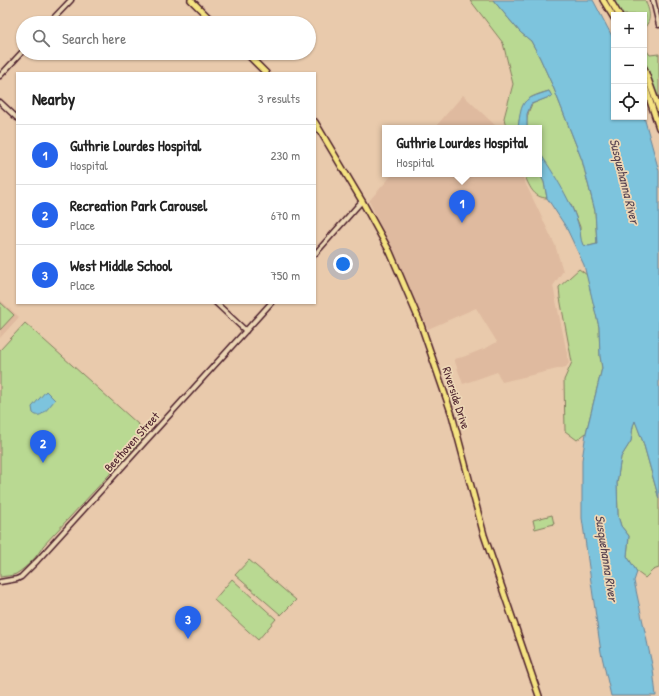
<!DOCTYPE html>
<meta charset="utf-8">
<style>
body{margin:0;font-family:"Patrick Hand",sans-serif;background:#f6f6f6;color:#222}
.controls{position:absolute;right:12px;top:12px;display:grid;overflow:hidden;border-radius:0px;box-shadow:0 1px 3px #0004}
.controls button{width:36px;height:36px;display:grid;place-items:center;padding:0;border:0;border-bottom:1px solid #e0e0e0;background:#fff;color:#222;font:20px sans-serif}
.you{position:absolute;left:343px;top:264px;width:14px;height:14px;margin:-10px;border:3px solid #fff;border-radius:50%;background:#1a73e8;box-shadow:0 0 0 6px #1a73e833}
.badge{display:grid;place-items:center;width:26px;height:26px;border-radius:50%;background:#2563eb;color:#fff;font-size:13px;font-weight:700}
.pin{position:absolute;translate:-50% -33px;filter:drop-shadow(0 1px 2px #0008)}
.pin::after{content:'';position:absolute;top:21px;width:14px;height:12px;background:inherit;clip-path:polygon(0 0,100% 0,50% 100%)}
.popup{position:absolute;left:382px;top:125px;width:160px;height:52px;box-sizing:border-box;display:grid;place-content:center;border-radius:0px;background:#fff;filter:drop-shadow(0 1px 3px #0005);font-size:13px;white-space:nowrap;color:#767676}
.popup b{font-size:15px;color:#222}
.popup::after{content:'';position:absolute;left:50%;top:100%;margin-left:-8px;border:8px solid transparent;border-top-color:#fff}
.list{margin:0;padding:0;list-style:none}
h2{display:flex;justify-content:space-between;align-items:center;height:52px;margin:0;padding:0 16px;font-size:17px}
h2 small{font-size:13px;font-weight:400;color:#767676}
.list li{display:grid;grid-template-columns:26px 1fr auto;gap:12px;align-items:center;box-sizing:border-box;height:60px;padding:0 16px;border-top:1px solid #e0e0e0}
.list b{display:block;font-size:15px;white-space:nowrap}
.list p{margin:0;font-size:13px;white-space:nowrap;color:#767676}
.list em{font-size:13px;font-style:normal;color:#767676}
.icon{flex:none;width:22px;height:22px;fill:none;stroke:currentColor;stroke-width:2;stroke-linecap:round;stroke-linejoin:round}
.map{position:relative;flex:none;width:659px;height:696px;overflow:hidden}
.search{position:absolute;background:#fff;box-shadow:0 1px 3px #0004;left:16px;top:16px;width:300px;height:44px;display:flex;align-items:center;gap:10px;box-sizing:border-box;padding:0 14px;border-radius:22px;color:#767676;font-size:15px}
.panel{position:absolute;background:#fff;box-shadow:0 1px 3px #0004;left:16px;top:72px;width:300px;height:232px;border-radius:0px}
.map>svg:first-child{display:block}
.built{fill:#dfba9f}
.green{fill:#b9d992;stroke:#827c5e}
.water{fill:#7dc4dd;stroke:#698296}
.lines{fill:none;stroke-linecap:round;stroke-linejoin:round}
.tertiary-casing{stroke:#4a1f2b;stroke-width:7}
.primary-casing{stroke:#4a1f2b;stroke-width:8}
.tertiary{stroke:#edd7b6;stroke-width:4}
.primary{stroke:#f5e382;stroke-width:5}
.labels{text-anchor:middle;stroke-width:3.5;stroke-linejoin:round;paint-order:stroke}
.street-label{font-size:12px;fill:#4a1f2b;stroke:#edd7b6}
.water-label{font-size:13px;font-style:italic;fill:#54404f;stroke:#edd7b6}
</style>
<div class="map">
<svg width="659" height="696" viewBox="0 0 659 696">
<rect width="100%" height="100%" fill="#e9caac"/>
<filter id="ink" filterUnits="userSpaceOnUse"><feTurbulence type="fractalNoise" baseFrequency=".025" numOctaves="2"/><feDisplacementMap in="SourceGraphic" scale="8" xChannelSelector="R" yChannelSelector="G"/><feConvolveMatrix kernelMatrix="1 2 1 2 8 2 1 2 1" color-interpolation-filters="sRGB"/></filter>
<g filter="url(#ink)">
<path class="built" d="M463 95 498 128H440L437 125Z
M393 174H521L555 245 563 271 553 286 569 363 566 367 502 382 497 372 463 384 454 359 463 357 486 348 497 342 476 308 428 329 369 201Z
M0 300 19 317 0 338Z"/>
<path class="green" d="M470 0H493L520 32 531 41 540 58 554 89 582 160 595 211 597 244 589 246 582 245 580 238V227L572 207 539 152V128H527C526 119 528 112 532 104L551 96 549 91C523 98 522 102 518 128H506L504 118 513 84 503 43Z
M614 0H645C649 10 653 19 644 28V15H622Z
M644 47 650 55 659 54V100L644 61Z
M539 172 544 182 547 198C533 198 529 185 524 174H539Z
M579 269 587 275 599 327 600 356 602 368 586 433 577 440 565 431 564 380 572 362 560 298 559 287Z
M0 302 14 315 0 330Z
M25 323 148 433 43 546C37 557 27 567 16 574 12 576 5 576 0 577V350Z
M635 420 643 442 659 499V568L653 570 645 578 637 572 627 556 629 536 621 526 618 516 617 483 621 457 631 441 633 426Z
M552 515 554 524 535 529 533 520Z
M249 560 296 600 281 615 235 575Z
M232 579 276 619 258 640 214 600Z"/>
<path class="water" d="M493 0H593L614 40V117H644L659 171V499L643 442 635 421 633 426 631 441 621 457 617 483 618 516 621 526 629 536 627 556 637 572 634 581 653 669 656 696H611L601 652 582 518V460L586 433 602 368 600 356 599 327 584 265 566 227 547 198 544 182 539 172V152C552 170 574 206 579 227 581 233 580 239 583 245L589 246 597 244 595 211 582 160 554 89 540 58 531 41 520 32Z
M549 91 552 96 531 104 527 114V128H518C522 99 522 100 549 91Z
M46 391 55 400C49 406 41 421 33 413L32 407Z"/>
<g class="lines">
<g class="tertiary-casing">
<path id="tertiary" d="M653 0 659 25
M49 23 71 0
M0 76 23 51
M0 102 17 118
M315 254 362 201
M216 303 246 331
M0 582 17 579 21 577 37 561 271 303"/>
</g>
<g class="primary-casing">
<path id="primary" d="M191 0 214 23
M603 0 614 18
M610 0 619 15
M246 53 266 73
M644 68 659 109
M644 83 659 128
M315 122 362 201 390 252 420 322 452 415 484 535 539 696"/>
</g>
<use href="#tertiary" class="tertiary"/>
<use href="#primary" class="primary"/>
</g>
</g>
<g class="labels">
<g class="street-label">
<text transform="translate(456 398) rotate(72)" y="4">Riverside Drive</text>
<text transform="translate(132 442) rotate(-48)" y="4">Beethoven Street</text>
</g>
<g class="water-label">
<text transform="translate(625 181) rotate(76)" y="5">Susquehanna River</text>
<text transform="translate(607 558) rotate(81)" y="5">Susquehanna River</text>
</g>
</g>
</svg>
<div class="controls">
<button>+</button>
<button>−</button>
<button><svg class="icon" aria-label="locate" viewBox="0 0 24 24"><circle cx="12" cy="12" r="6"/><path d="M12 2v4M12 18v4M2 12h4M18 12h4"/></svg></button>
</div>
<div class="you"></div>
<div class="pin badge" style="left:462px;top:223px">1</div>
<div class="popup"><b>Guthrie Lourdes Hospital</b>Hospital</div>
<div class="pin badge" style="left:43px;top:463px">2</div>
<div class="pin badge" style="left:188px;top:639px">3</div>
<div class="search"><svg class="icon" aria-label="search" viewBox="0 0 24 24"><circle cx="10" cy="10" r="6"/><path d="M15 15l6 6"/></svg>Search here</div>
<section class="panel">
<h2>Nearby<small>3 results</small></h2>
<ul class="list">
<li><span class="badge">1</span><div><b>Guthrie Lourdes Hospital</b><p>Hospital</p></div><em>230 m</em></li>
<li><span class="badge">2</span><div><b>Recreation Park Carousel</b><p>Place</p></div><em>670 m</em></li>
<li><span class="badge">3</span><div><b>West Middle School</b><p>Place</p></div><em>750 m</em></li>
</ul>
</section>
</div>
